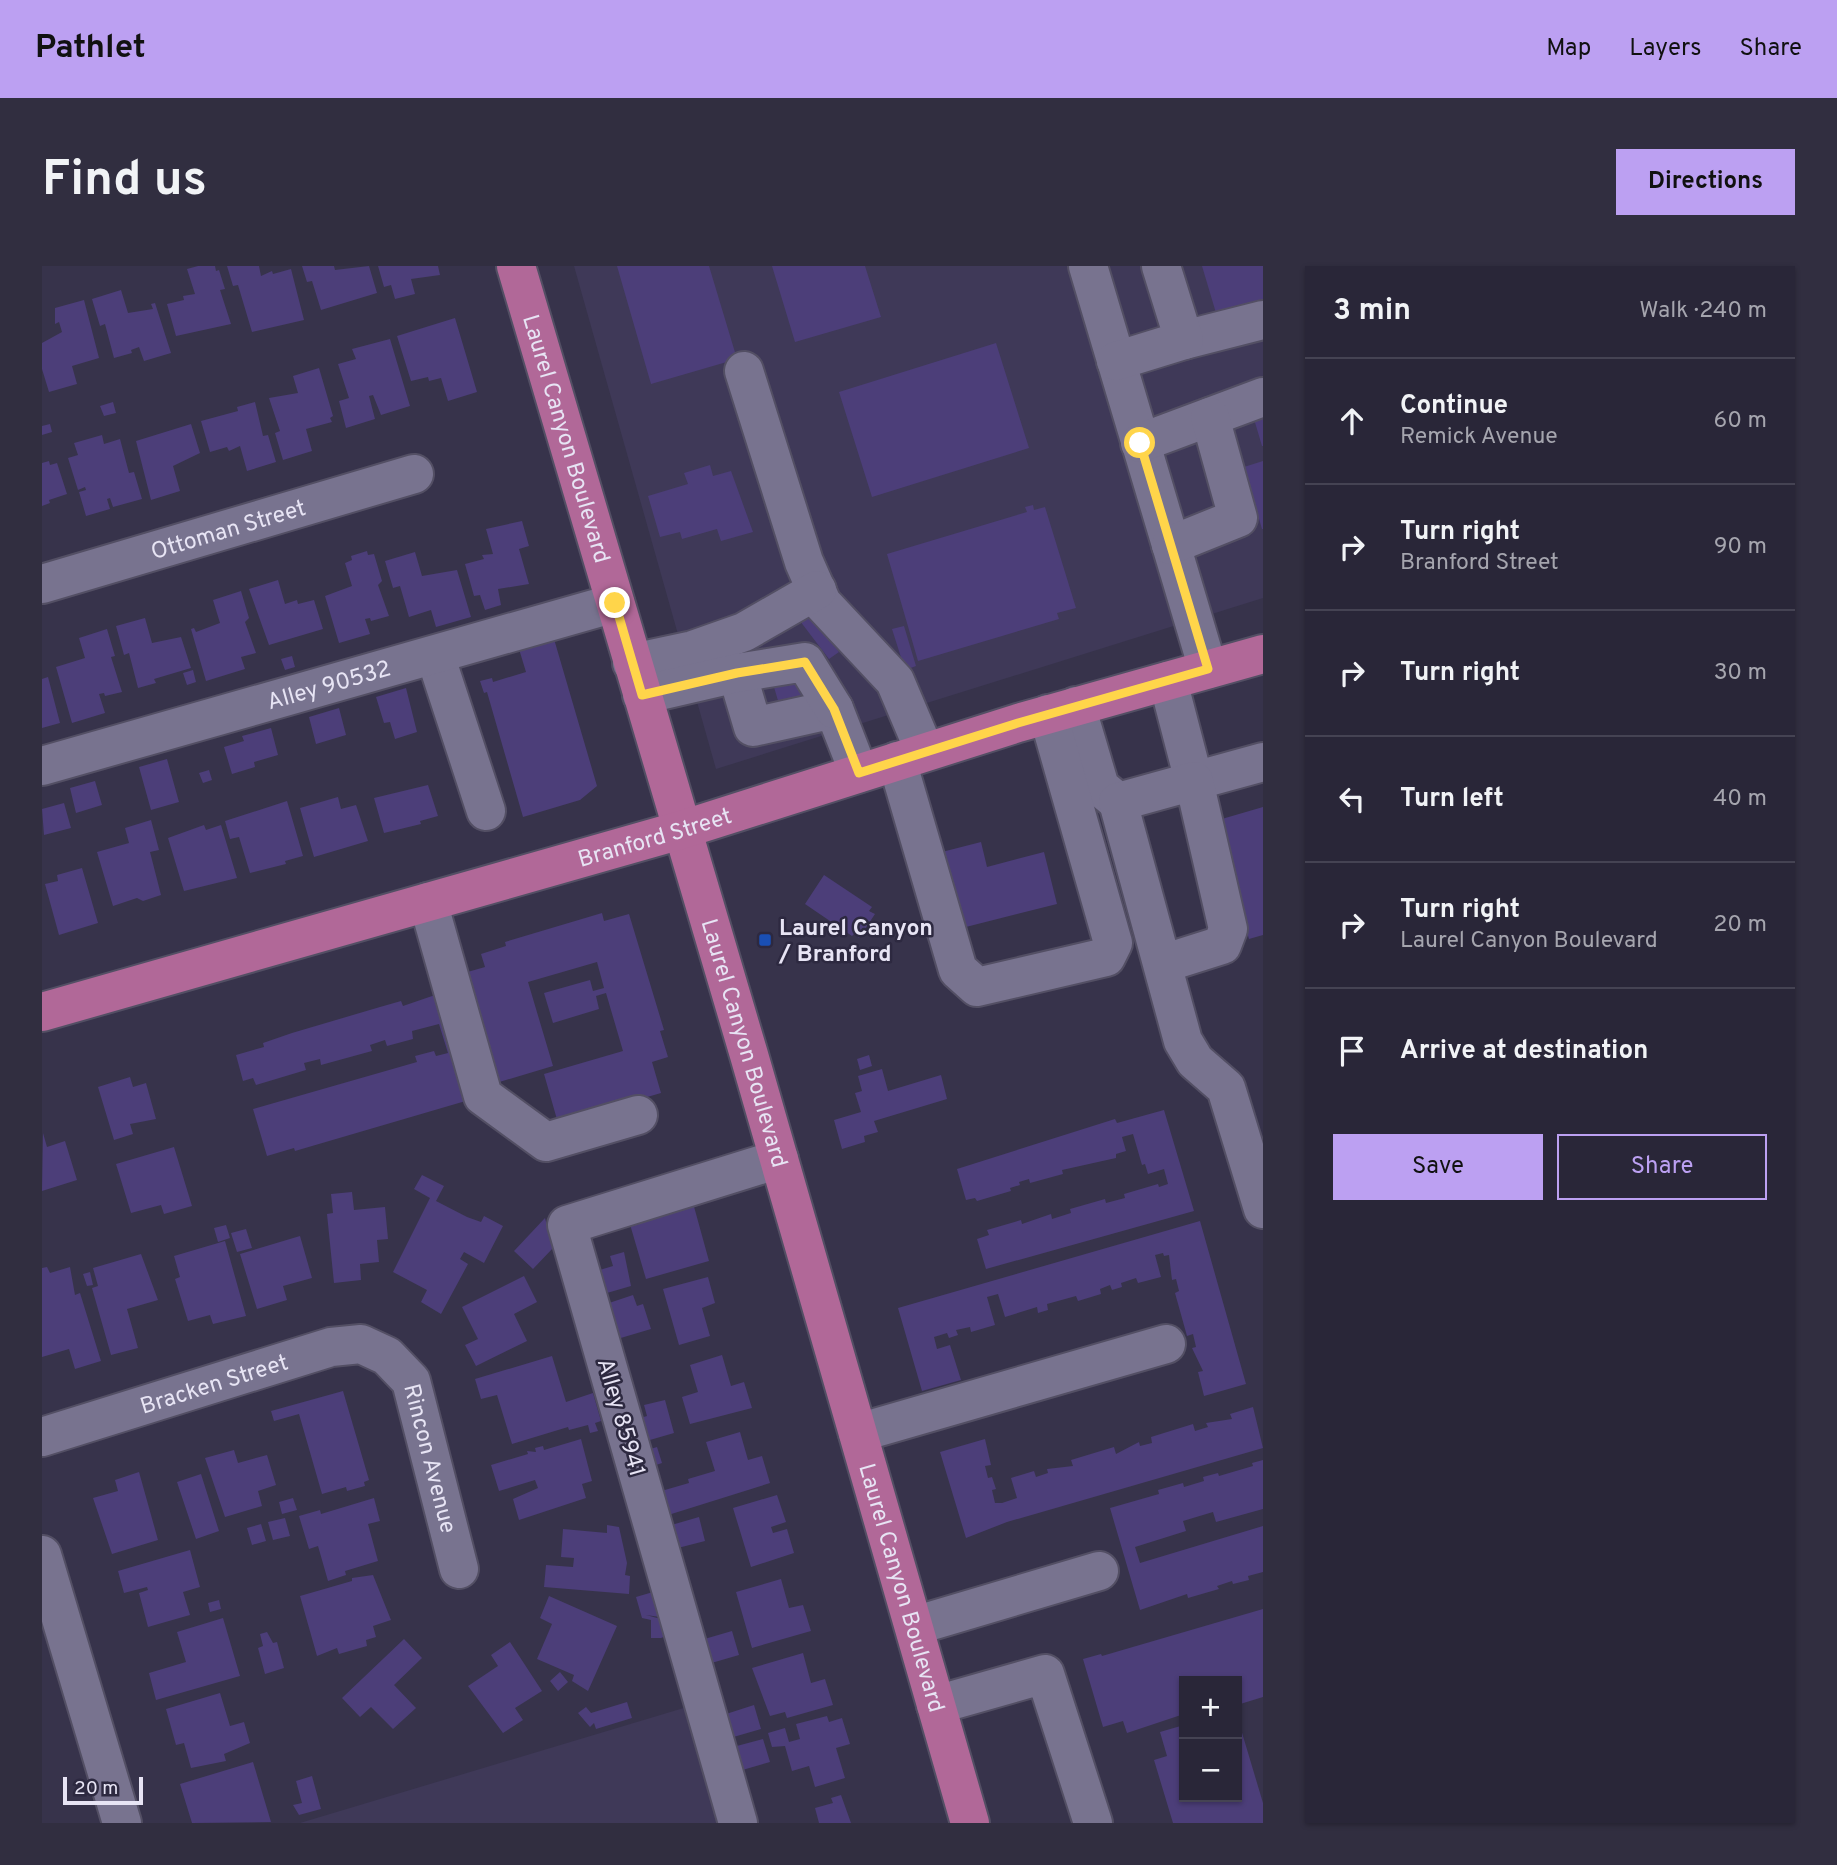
<!DOCTYPE html>
<meta charset="utf-8">
<style>
body{margin:0;font-family:Overpass,sans-serif;background:#312e40;color:#f1f3f6}
.controls{position:absolute;right:21px;bottom:21px;display:grid;overflow:hidden;border-radius:0px;box-shadow:0 2px 5px #0004}
.controls button{width:63px;height:63px;display:grid;place-items:center;padding:0;border:0;border-bottom:2px solid #454353;background:#292638;color:#f1f3f6;font:35px sans-serif}
.scale{position:absolute;left:21px;bottom:18px;width:80px;box-sizing:border-box;padding-left:7px;border:4px solid #e7e4f4;border-top:0;font-size:19px;line-height:24px;white-space:nowrap;color:#e7e4f4;-webkit-text-stroke:5px #2d2940;paint-order:stroke}
.stop{position:absolute;width:21px;height:21px;margin:-16px;border:5px solid #ffd54a;border-radius:50%;background:#fff}
.stop.end{background:#ffd54a;border-color:#fff;box-shadow:0 2px 7px #0008}
.list{margin:0;padding:0;list-style:none}
h2{display:flex;justify-content:space-between;align-items:center;height:91px;margin:0;padding:0 28px;font-size:30px}
h2 small{font-size:23px;font-weight:400;color:#a5a5ae}
.list li{display:grid;grid-template-columns:46px 1fr auto;gap:21px;align-items:center;box-sizing:border-box;height:126px;padding:0 28px;border-top:2px solid #454353}
.list b{display:block;font-size:26px;white-space:nowrap}
.list p{margin:0;font-size:23px;white-space:nowrap;color:#a5a5ae}
.list em{font-size:23px;font-style:normal;color:#a5a5ae}
.actions{display:flex;gap:14px;padding:21px 28px}
.actions a{flex:1;padding:16px 0;border:2px solid #bca0f2;border-radius:0px;text-align:center;font-size:24px;color:#bca0f2}
.actions .main{background:#bca0f2;color:#111}
.icon{flex:none;width:38px;height:38px;fill:none;stroke:currentColor;stroke-width:2;stroke-linecap:round;stroke-linejoin:round}
.map{position:relative;flex:none;width:1221px;height:1557px;overflow:hidden;border-radius:0px}
header{display:flex;align-items:center;gap:42px;box-sizing:border-box;height:98px;padding:0 35px;background:#bca0f2;color:#111}
header strong{font-size:33px}
nav{display:flex;gap:38px;margin-inline-start:auto;font-size:24px}
.intro{display:flex;align-items:center;justify-content:space-between;box-sizing:border-box;height:168px;padding:0 42px}
h1{margin:0;font-size:49px}
.button{padding:18px 32px;border-radius:0px;background:#bca0f2;color:#111;font-size:24px;font-weight:700}
main{display:flex;gap:42px;padding:0 42px}
aside{flex:1;background:#292638;border-radius:0px;box-shadow:0 2px 5px #0004}
.map>svg:first-child{display:block}
.built{fill:#3f3958}
.building{fill:#4c3e79}
.lines{fill:none;stroke-linecap:round;stroke-linejoin:round}
.minor-casing{stroke:#534f64;stroke-width:42}
.major-casing{stroke:#534f64;stroke-width:42}
.minor{stroke:#78738f;stroke-width:38}
.major{stroke:#b16898;stroke-width:38}
.route{stroke:#ffd54a;stroke-width:9}
.transit-dot{fill:#1a4fb4;stroke:#2d2940;stroke-width:2.5}
.labels{text-anchor:middle;stroke-width:5;stroke-linejoin:round;paint-order:stroke}
.street-label{font-size:23px;fill:#e7e4f4;stroke:#2d2940}
.poi-label{font-size:23px;font-weight:bold;fill:#e7e4f4;stroke:#2d2940;text-anchor:start}
</style>
<header>
<strong>Pathlet</strong>
<nav><a>Map</a><a>Layers</a><a>Share</a></nav>
</header>
<div class="intro"><h1>Find us</h1><a class="button">Directions</a></div>
<main>
<div class="map">
<svg width="1221" height="1557" viewBox="0 0 1221 1557">
<rect width="100%" height="100%" fill="#37334b"/>
<path class="built" d="M532 0H1221V332L674 503Z
M655 1438 688 1557H258Z"/>
<path class="building" d="M156 0H173L174 5 177 4 183 23 178 24 189 58 134 70 125 38 142 34 141 30 153 28 145 3Z
M185 0H217L219 10 230 5 231 8 249 3 262 54 210 66 196 19 191 20Z
M260 0H292L293 4 327 0 335 27 279 44 270 15 265 16Z
M336 0H396L398 9 369 13 373 28 353 33 349 19 342 21Z
M575 0H667L695 93 609 118Z
M730 0H823L839 51 753 76Z
M1160 0H1221V33L1174 47Z
M79 24 86 47 111 43 109 38 113 37 129 87 102 95 97 81 89 84 90 87 72 92 63 58 58 60 50 33Z
M42 34 57 92 30 100 35 118 7 126 0 103V77L20 66 17 56 13 58V42Z
M413 52 435 126 406 135 399 112 387 115 386 111 369 115 355 70Z
M348 73 368 140 339 149 331 129 327 130 333 153 304 162 297 135 307 132 296 98 314 93 310 83Z
M954 77 987 182 830 231 797 126Z
M277 102 291 150 288 152 290 156 264 163 270 185 241 194 233 167 238 165 227 132 256 127 251 110Z
M71 136 74 147 62 150 58 140Z
M213 136 221 170 226 169 234 196 205 205 198 180 187 185 185 181 168 186 159 155 196 145 195 141Z
M1221 150V180H1220L1212 153Z
M8 158 10 166 0 169V160Z
M149 158 158 187 131 200 138 225 109 234 94 175Z
M60 169 62 178 78 173 87 207 92 206 100 233 71 241 68 232 65 233 68 243 44 250 37 226 44 224 43 221 36 224 26 192 36 189 32 177Z
M7 195 8 199 15 197 25 228 7 234 8 237 0 240V197Z
M1221 195V263H1220L1202 201Z
M668 199 671 210 689 205 711 266 679 275 675 263 640 273 638 266 618 271 606 230 646 218 642 207Z
M991 239 992 244 1003 241 1034 342 1015 347 1017 353 876 395 845 288 985 246 983 241Z
M480 255 487 280 477 283 487 318 456 323 459 339 443 344 438 329 432 330 423 298 442 293 440 289 451 288 444 263Z
M325 285 326 289 332 288 340 315 336 319 347 350 329 355 328 352 323 353 328 368 297 377 283 330 310 320 303 297 310 294 309 290Z
M373 286 380 310 415 304 429 351 394 361 389 344 367 351 358 320 351 322 343 295Z
M236 314 243 338 255 334 256 338 272 334 281 363 227 379 207 323Z
M199 325 207 352 203 356 214 387 199 391 203 403 164 415 149 363 152 362 154 366 178 357 171 334Z
M768 348 797 386 787 393 758 355Z
M103 352 110 377 139 371 149 402 112 413 114 417 96 422 87 387 82 389 74 360Z
M862 360 874 400 863 404 850 363Z
M65 363 73 390 69 391 80 426 63 430 62 427 57 428 63 447 30 457 14 401 43 392 37 372Z
M512 373 555 520 538 534 481 551 445 426 442 427 438 415 450 412 451 416 484 406 477 383Z
M250 390 253 401 243 404 239 393Z
M151 404 154 416 145 419 141 407Z
M752 404 760 431 737 438 729 411Z
M6 411 18 457 0 462V413Z
M364 422 375 466 353 473 348 456 342 457 334 431Z
M297 442 304 469 274 478 267 451Z
M229 462 236 489 212 496 213 501 190 508 182 481 202 475 200 470Z
M125 493 137 536 109 544 97 501Z
M167 504 170 514 161 517 157 507Z
M53 515 60 539 34 547 28 522Z
M386 519 396 550 378 555 379 558 342 567 332 532Z
M296 531 299 543 314 539 326 575 272 591 258 542Z
M245 535 261 590 243 595 244 598 208 607 197 571 188 573 183 555Z
M22 537 29 562 2 569 0 543Z
M1221 541V669L1207 673 1173 555Z
M109 554 117 584 108 586 119 629 101 635 95 632 71 640 55 586 87 577 83 562Z
M162 559 164 564 179 559 195 612 142 625 126 572Z
M939 576 945 601 1002 586 1015 638 916 663 896 587Z
M40 602 56 657 17 669 3 618 16 615 15 609Z
M782 609 830 641 827 645 833 648 817 672 812 668 810 670 763 638Z
M560 647 562 655 587 648 622 764 618 765 626 791 610 796 619 827 516 857 502 808 581 785 564 727 554 730 557 743 511 757 502 727 548 714 551 725 562 722 555 696 486 716 511 800 454 817 422 707 443 701 439 688 464 680 463 676Z
M396 728 427 834 253 885 252 882 225 890 211 843 375 796 373 790 392 785 394 790 406 787 397 758 370 765 371 773 345 780 343 774 328 779 330 785 279 799 278 793 262 797 264 804 214 819 211 812 201 815 194 789 222 781 221 777 250 767 338 741 359 735 361 740Z
M827 789 830 800 818 804 815 793Z
M840 803 846 825 899 809 905 833 832 855 836 866 822 870 823 876 800 883 792 854 819 846 813 827 820 825 816 810Z
M88 811 91 821 104 817 114 853 88 858 91 868 72 874 56 821Z
M1122 844 1152 945 944 1003 935 973 947 969 945 964 979 954 980 958 1009 948 1010 953 1029 947 1028 943 1063 933 1064 937 1083 932 1082 928 1116 918 1117 921 1126 918 1122 903 1106 908 1103 898 1100 899 1091 868 1080 871 1084 885 1074 888V892L1020 904 1021 908 988 917 987 913 977 916 978 919 968 922 969 925 935 935 933 932 924 934 915 903 1073 853 1075 857Z
M1 867 5 881 23 875 35 914 0 925Z
M132 881 150 940 122 948 119 939 89 947 74 898Z
M380 909 402 920 394 935 425 951 439 956 442 950 461 960 442 997 422 986 418 993 426 998 399 1048 379 1036 385 1024 351 1006 388 932 372 923Z
M310 926 312 944 343 941 346 973 335 974 337 996 318 998 319 1014 292 1017 285 948 291 947 289 928Z
M651 937 667 995 604 1013 587 955Z
M503 952 511 982 491 1003 472 985Z
M1158 955 1204 1118 1162 1130 1156 1106 1161 1105 1150 1082 1154 1081 1151 1068 1145 1070 1133 1027 1137 1025 1134 1013 1130 1014 1127 989 1122 990 1121 987 1113 989 1119 1011 1096 1017 1094 1012 1079 1017 1080 1021 1070 1024 1068 1019 1058 1023 1059 1028 1036 1035 1034 1030 1005 1038 1006 1044 996 1047 995 1041 963 1051 956 1028 945 1031 953 1059 929 1066 928 1061 914 1064 916 1069 907 1072 905 1067 892 1071 895 1083 908 1079 919 1114 880 1125 856 1042Z
M184 959 188 972 176 976 172 962Z
M204 963 210 982 195 986 189 967Z
M258 970 270 1012 241 1020 245 1034 215 1043 198 988Z
M183 975 204 1050 171 1058 168 1049 146 1055 133 1013 138 1011 132 990Z
M582 986 589 1020 558 1029 551 1006 571 1000 568 990Z
M99 988 116 1034 85 1043 96 1082 69 1089 50 1022 56 1020 51 1002Z
M5 1001 8 1007 28 1001 33 1029 38 1027 59 1095 33 1103 27 1083 0 1091V1002Z
M48 1006 51 1019 45 1020 41 1008Z
M482 1010 495 1036 472 1048 485 1075 434 1100 423 1079 436 1073 420 1041Z
M666 1011 673 1037 660 1042 668 1070 637 1079 621 1023Z
M591 1029 595 1040 601 1038 609 1063 572 1074 561 1039Z
M680 1089 689 1120 702 1116 710 1142 648 1158 640 1131 656 1126 648 1099Z
M510 1090 524 1136 551 1127 559 1155 553 1157 556 1165 548 1167 546 1159 527 1164 526 1161 470 1178 455 1129 439 1133 433 1113Z
M301 1125 327 1214 322 1216 323 1220 305 1225 304 1221 280 1228 257 1148 232 1155 229 1145Z
M623 1134 632 1167 601 1176 595 1153 605 1150 602 1139Z
M1211 1141 1221 1182 965 1256 924 1272 898 1186 943 1173 949 1199 943 1200 946 1212 950 1211 954 1223 950 1224 953 1237H960L975 1232 969 1212 992 1205 994 1211 1006 1207 1005 1203 1031 1200 1029 1194 1072 1181 1074 1188 1097 1176 1098 1180 1110 1177 1109 1171 1151 1158 1153 1165 1166 1161 1164 1157 1190 1153 1188 1148Z
M698 1166 706 1194 720 1190 728 1217 623 1250 616 1226 647 1217 646 1213 673 1205 664 1176Z
M539 1173 550 1215 540 1218 544 1232 477 1254 471 1233 496 1222 493 1214 457 1225 449 1199 486 1188 485 1185 494 1186 493 1182 501 1180 502 1184Z
M615 1181 620 1197 608 1201 602 1185Z
M192 1184 196 1197 225 1189 234 1219 216 1225 220 1240 183 1251 163 1192Z
M1221 1194V1243L1174 1256 1171 1246 1141 1255 1144 1265 1093 1281 1098 1297 1221 1260V1306L1206 1310 1207 1314 1191 1318 1190 1315 1175 1320 1177 1323 1146 1332 1145 1328 1098 1344 1068 1242 1117 1228 1116 1224 1141 1217 1142 1221 1162 1215 1161 1211 1176 1207 1177 1210 1211 1200 1210 1197Z
M97 1206 116 1274 70 1288 51 1232 76 1225 73 1214Z
M159 1208 177 1265 154 1273 135 1216Z
M735 1229 744 1256 729 1261 731 1267 745 1263 752 1287 709 1301 691 1242Z
M251 1232 255 1244 240 1248 237 1236Z
M332 1232 338 1255 326 1258 336 1295 303 1305 304 1309 286 1315 276 1280 267 1283 257 1250 278 1244 279 1248Z
M657 1251 663 1275 632 1283 626 1260Z
M243 1252 248 1270 231 1274 226 1256Z
M219 1258 224 1275 210 1279 205 1262Z
M565 1259 577 1261 585 1297 583 1309 588 1310 587 1328 502 1321 504 1299 531 1301 532 1292 519 1291 521 1263 565 1267Z
M148 1284 158 1321 141 1326 148 1349 106 1361 97 1327 106 1324 105 1321 82 1327 76 1305Z
M331 1309 349 1354 331 1360 334 1371 324 1374 325 1380 297 1388 295 1382 275 1390 258 1330 310 1315V1312Z
M739 1313 747 1342 761 1339 769 1365 710 1382 694 1326Z
M611 1326 618 1351 604 1349 619 1353 624 1370 619 1372H609V1354L600 1352 594 1331Z
M507 1330 575 1360 546 1425 530 1415 532 1409 495 1393 510 1358 498 1352Z
M177 1334 179 1343 168 1346 166 1337Z
M1221 1343V1431L1195 1439V1415H1142V1448L1085 1467 1081 1455 1061 1461 1041 1393 1059 1388 1060 1390Z
M181 1352 198 1410 114 1434 107 1407 144 1396 135 1366Z
M690 1365 697 1389 666 1398 659 1374Z
M225 1366 231 1377 235 1376 242 1402 223 1408 216 1382 221 1380 218 1368Z
M362 1373 380 1392 352 1419 374 1442 351 1463 329 1441 318 1451 300 1432Z
M468 1376 500 1425 473 1442 481 1454 461 1467 426 1420 456 1400 449 1389Z
M761 1387 769 1417 783 1413 791 1439 745 1452 743 1446 728 1450 710 1402Z
M518 1406 526 1416 516 1425 508 1415Z
M178 1427 188 1460 202 1456 208 1477 182 1488 184 1495 149 1502 142 1477 134 1479 124 1443Z
M585 1436 590 1452 554 1463 552 1457 548 1461 536 1447 544 1441 549 1447Z
M712 1439 719 1463 688 1472 681 1449Z
M785 1450 787 1456 800 1452 808 1478 794 1482 803 1512 773 1521 767 1500 750 1505 743 1480 730 1481 726 1467 743 1462 747 1476 758 1473 754 1458Z
M1195 1450 1221 1537V1557H1131L1112 1494 1125 1490 1118 1466 1142 1459V1531H1195Z
M721 1473 728 1496 697 1505 691 1481Z
M211 1496 229 1556 150 1557 138 1518Z
M270 1510 279 1543 257 1549 251 1539 260 1537 254 1515Z
M799 1529 809 1557H777L773 1542 791 1537 789 1532Z"/>
<g class="lines">
<g class="minor-casing">
<g id="minor">
<path d="M1046 0 1166 403"/>
<path d="M1142 74 1221 54"/>
<path d="M1074 95 1142 74 1119 0"/>
<path d="M702 105 762 296 780 337 853 415 883 486"/>
<path d="M1098 177 1221 131"/>
<path d="M1129 279 1196 252 1168 151"/>
<path id="s1" d="M0 318 372 208"/>
<path d="M393 389 444 545"/>
<path d="M590 397 651 384 702 366 775 324"/>
<path d="M695 407 711 461 792 443 817 507"/>
<path d="M1126 415 1152 515 1221 496"/>
<path d="M600 429 695 407 763 396 792 443"/>
<path d="M1034 440 1058 521 1076 536"/>
<path d="M855 495 916 704 935 721 1064 691 1071 677 1006 448"/>
<path id="s2" d="M0 500 573 337"/>
<path d="M386 636 441 830 504 876 596 849"/>
<path d="M1120 698 1180 679 1186 663 1152 515 1076 536 1141 775 1153 795 1184 822 1221 943"/>
<path d="M816 1167 1124 1078"/>
<path id="s3" d="M0 1171 289 1081 319 1078 345 1090 369 1115 417 1303"/>
<path d="M0 1289 80 1557"/>
<path d="M872 1360 1057 1305"/>
<path d="M894 1439 1003 1408 1051 1557"/>
<path d="M696 1557 525 959 737 893"/>
</g>
</g>
<g class="major-casing">
<g id="major">
<path id="s4" d="M474 0 707 789 928 1557"/>
<path id="s5" d="M0 746 639 564 976 457 1221 388"/>
</g>
</g>
<use href="#minor" class="minor"/>
<use href="#major" class="major"/>
</g>
<g class="lines">
<path class="route" d="M573 337 600 429 695 407 763 396 792 443 817 507 976 457 1166 403 1098 177"/>
</g>
<rect class="transit-dot" x="716" y="667" width="14" height="14" rx="3.5"/>
<g class="labels">
<g class="street-label">
<text dy="8" stroke="none"><textPath href="#s4" startOffset="180">Laurel Canyon Boulevard</textPath></text>
<text dy="8" stroke="none"><textPath href="#s1" startOffset="194">Ottoman Street</textPath></text>
<text dy="8" stroke="none"><textPath href="#s2" startOffset="298">Alley 90532</textPath></text>
<text dy="8" stroke="none"><textPath href="#s5" startOffset="637">Branford Street</textPath></text>
<text dy="8" stroke="none"><textPath href="#s4" startOffset="810">Laurel Canyon Boulevard</textPath></text>
<text dy="8" stroke="none"><textPath href="#s3" startOffset="180">Bracken Street</textPath></text>
<text transform="translate(580 1151) rotate(74)" y="8">Alley 85941</text>
<text dy="8" stroke="none"><textPath href="#s3" startOffset="476">Rincon Avenue</textPath></text>
<text dy="8" stroke="none"><textPath href="#s4" startOffset="1377">Laurel Canyon Boulevard</textPath></text>
</g>
<g class="poi-label">
<text x="737" y="669">Laurel Canyon<tspan x="737" dy="26">/ Branford</tspan></text>
</g>
</g>
</svg>
<div class="controls">
<button>+</button>
<button>−</button>
</div>
<div class="scale">20 m</div>
<div class="stop" style="left:1098px;top:177px"></div>
<div class="stop end" style="left:573px;top:337px"></div>
</div>
<aside>
<h2>3 min<small>Walk · 240 m</small></h2>
<ul class="list">
<li><svg class="icon" aria-label="ahead" viewBox="0 0 24 24"><path d="M12 20V5M6 11l6-6 6 6"/></svg><div><b>Continue</b><p>Remick Avenue</p></div><em>60 m</em></li>
<li><svg class="icon" aria-label="right" viewBox="0 0 24 24"><path d="M7 20v-9h11M14 6l5 5-5 5"/></svg><div><b>Turn right</b><p>Branford Street</p></div><em>90 m</em></li>
<li><svg class="icon" aria-label="right" viewBox="0 0 24 24"><path d="M7 20v-9h11M14 6l5 5-5 5"/></svg><div><b>Turn right</b></div><em>30 m</em></li>
<li><svg class="icon" aria-label="left" viewBox="0 0 24 24"><path d="M17 20v-9H6M10 6l-5 5 5 5"/></svg><div><b>Turn left</b></div><em>40 m</em></li>
<li><svg class="icon" aria-label="right" viewBox="0 0 24 24"><path d="M7 20v-9h11M14 6l5 5-5 5"/></svg><div><b>Turn right</b><p>Laurel Canyon Boulevard</p></div><em>20 m</em></li>
<li><svg class="icon" aria-label="arrive" viewBox="0 0 24 24"><path d="M6 21V4h12l-3 4 3 4H6"/></svg><div><b>Arrive at destination</b></div></li>
</ul>
<div class="actions"><a class="main">Save</a><a>Share</a></div>
</aside>
</main>
